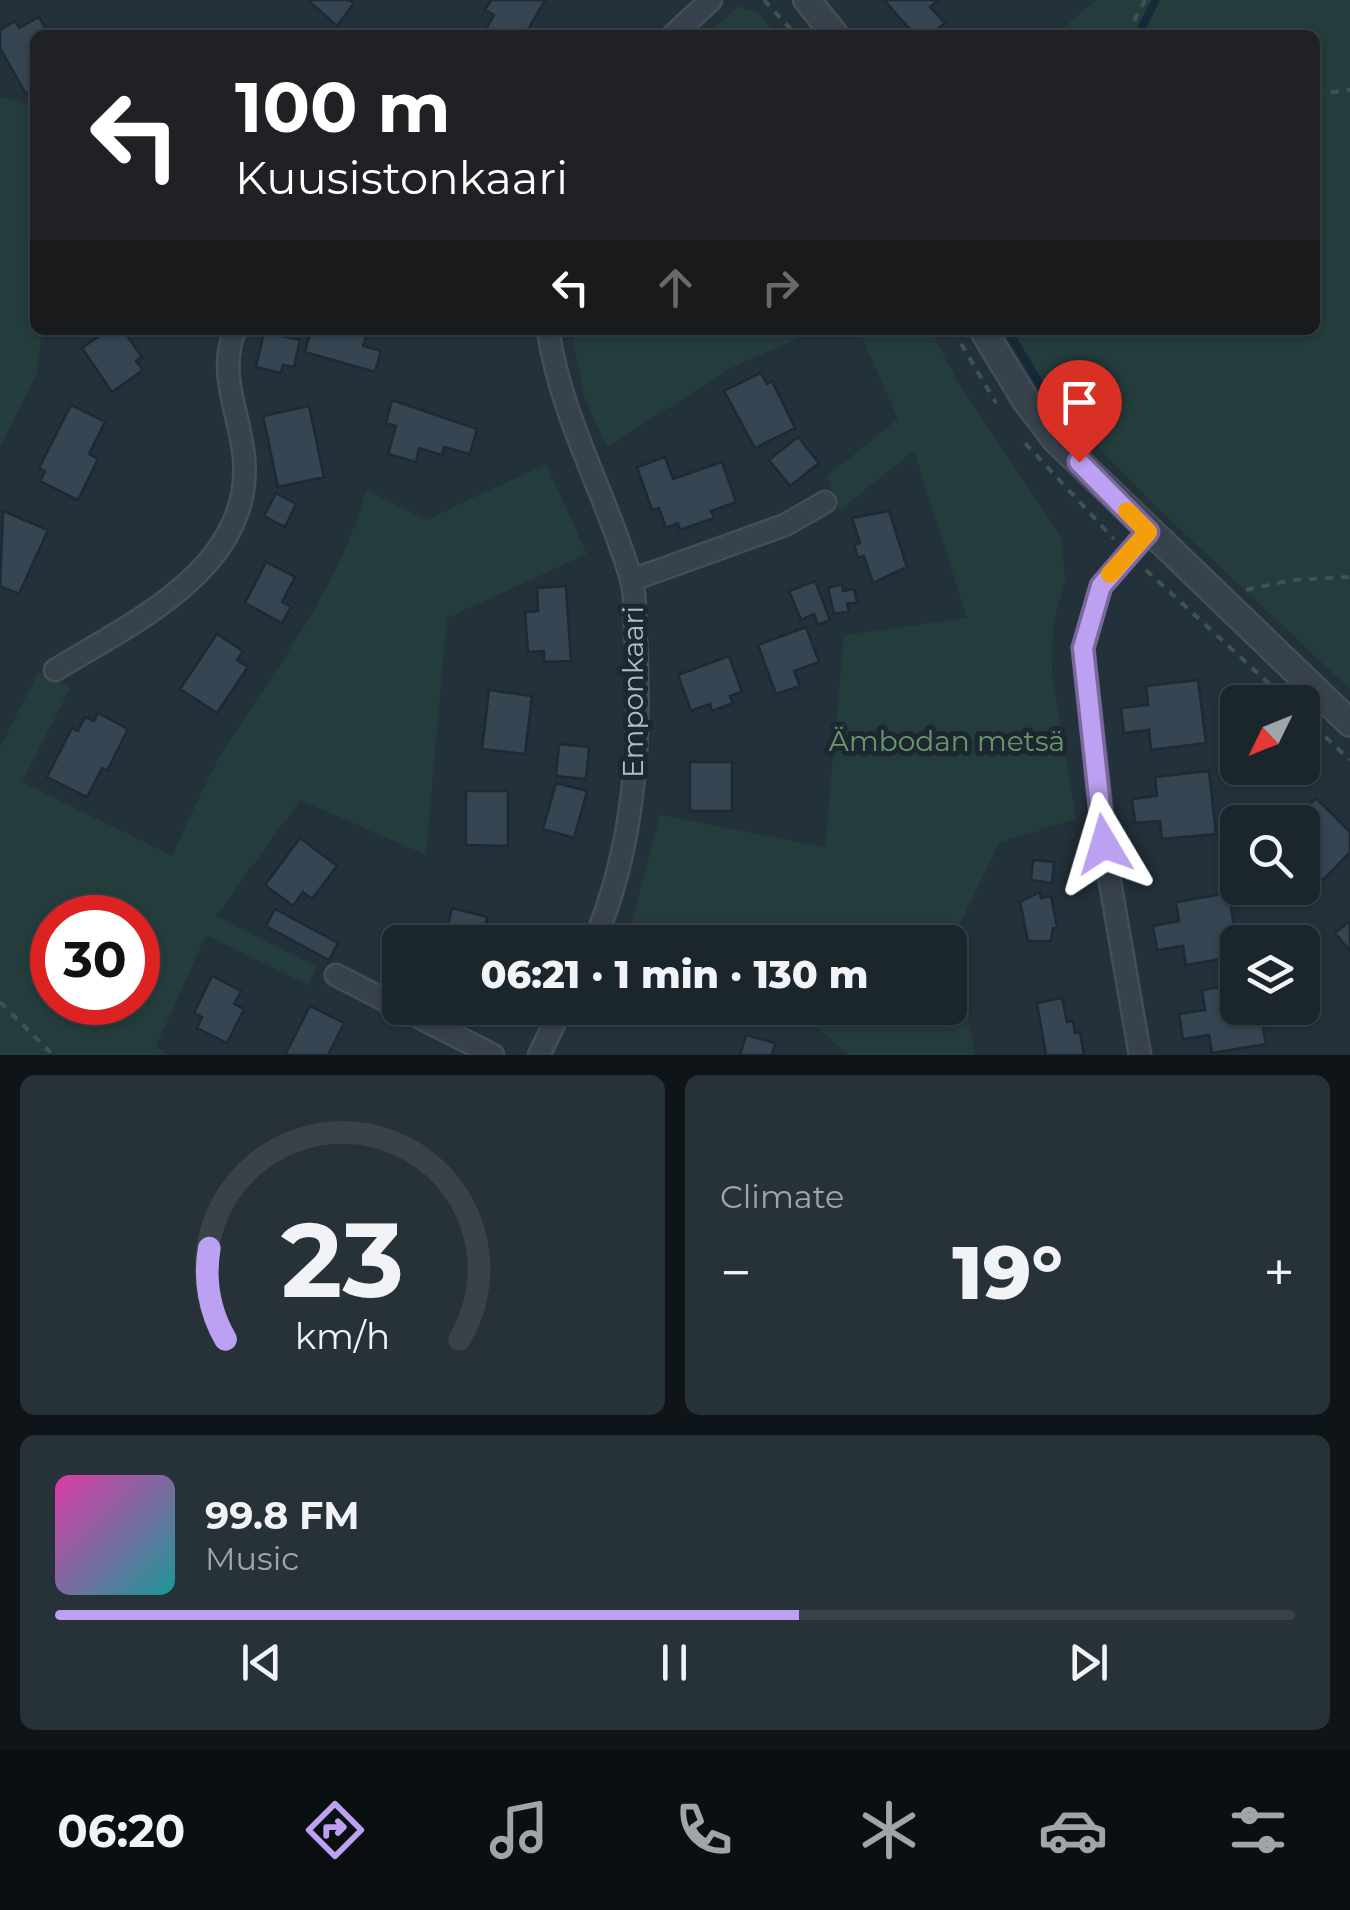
<!DOCTYPE html>
<meta charset="utf-8">
<style>
:root{--surface:#1a252c;--page:#273138;--text:#f1f3f6;--muted:#9fa5a9;--line:#384248;--accent:#bca0f2}
body{margin:0;font-family:Montserrat,sans-serif;background:var(--page);color:var(--text);height:100vh;display:flex;flex-direction:column;font-size:38px;white-space:nowrap}
*{box-sizing:border-box;margin:0}
p{font-size:32px;color:var(--muted)}
.icon{flex:none;width:55px;height:55px;fill:none;stroke:currentColor;stroke-width:2;stroke-linecap:round;stroke-linejoin:round}
.map{position:relative;height:1055px;overflow:hidden}
.sheet{display:flex;flex-direction:column;gap:20px;padding:20px;background:#0e1418;flex:1}
.sheet>*{flex:none}
.hud{position:absolute;left:30px;top:30px;width:1290px;height:305px;border-radius:15px;box-shadow:0 2px 8px #0004,0 0 0 2px var(--line);background:#202124;color:#fff;overflow:hidden}
.needle{width:65px;rotate:227deg}
.tools{position:absolute;left:1220px;top:685px;display:grid;gap:20px}
.tools a{display:grid;place-items:center;width:100px;height:100px;border-radius:15px;background:var(--surface);box-shadow:0 2px 8px #0004,0 0 0 2px var(--line);font-size:50px}
.speed{position:absolute;left:30px;top:895px;display:flex;gap:20px;font-size:50px;font-weight:700;text-align:center}
.speed>*{display:grid;place-content:center;width:130px;height:130px;border-radius:50%;background:var(--surface);box-shadow:0 2px 8px #0004,0 0 0 2px var(--line);line-height:1}
.speed .limit{border:15px solid #d22;background:#fff;color:#111}
.pin{position:absolute;display:grid;place-items:center;width:85px;height:85px;color:#fff;margin:-102px -42px;border-radius:50% 50% 50% 0;rotate:-45deg;box-shadow:0 0 10px #0007}
.pin .icon{rotate:45deg}
.me{position:absolute;width:110px;margin:-55px;rotate:353deg;stroke-linejoin:round;filter:drop-shadow(0 0 8px #0008)}
.turn{display:flex;align-items:center;gap:35px;height:210px;padding:0 40px;font-size:45px}
.turn .icon{width:130px;height:130px;stroke-width:2.5}
.turn b{display:block;font-size:70px;line-height:85px}
.lanes{display:flex;align-items:center;height:95px;padding:0 40px;background:#0003;justify-content:center;gap:50px;direction:ltr}
.lanes .off{opacity:.35}
.big{font-size:75px;font-weight:800;line-height:1.1}
.sheet .card{flex:1;display:flex;flex-direction:column;justify-content:center;gap:15px;min-width:0;padding:0 35px;border-radius:15px;background:var(--page)}
.sheet .dial{align-items:center;gap:0}
.dial svg{height:260px;overflow:visible;fill:none;stroke:var(--line);stroke-width:7;stroke-linecap:round;text-anchor:middle}
.dial text{fill:var(--text);stroke:none}
.song{display:flex;align-items:center;gap:30px}
.cover{width:120px;height:120px;border-radius:15px;background:linear-gradient(135deg,hsl(320 70% 55%),hsl(180 70% 35%))}
.played{height:10px;border-radius:5px;background:linear-gradient(90deg,var(--accent) 60%,var(--line) 60%)}
.keys{display:flex;justify-content:space-around;direction:ltr}
.heat{display:flex;justify-content:space-between;align-items:center;font-size:55px;direction:ltr}
.sheet .tiles{flex:1;display:grid;gap:20px;grid-template-columns:1fr 1fr}
.card:last-child{grid-column:span 2}
.trip{position:absolute;left:382px;top:925px;width:585px;height:100px;border-radius:15px;background:var(--surface);box-shadow:0 2px 8px #0004,0 0 0 2px var(--line);font-weight:800;line-height:100px;text-align:center}
.dock{display:flex;height:160px;justify-content:space-around;align-items:center;background:#0a0f12;color:var(--muted)}
.dock .icon{width:70px;height:70px}
.dock .active{color:var(--accent)}
.dock b{font-size:45px;color:var(--text)}
.map>svg:first-child{display:block}
</style>
<div class="map">
<svg width="1350" height="1055" viewBox="0 0 1350 1055">
<rect width="100%" height="100%" fill="#23313b"/>
<path fill="#253c3c" fill-rule="evenodd" d="M1097,0H1350V689L1153,504L1054,400L1013,330H1315V35H1054Z
M739,6L759,13L777,35H707Z
M0,96L35,108V330H42L37,373L0,447Z
M571,330H817L733,367L607,447L585,399Z
M859,330H931L958,382L1062,539L1065,581L1053,624L1052,673L1076,819L999,843L954,936L975,1055H848L797,1008H950V942H673L632,922L660,815L825,847L844,635L967,618L914,451L839,511L827,476L898,419Z
M546,464L587,554L447,618L426,855L300,800L216,916L317,967L308,985L206,935L156,1046L167,1055H0V747L39,672L70,688L22,782L172,856C191,817 207,775 231,739C282,659 341,584 366,490L426,520ZM52,918H138V1002H52Z"/>
<g fill="none" stroke-linecap="round" stroke-linejoin="round">
<path stroke="#172939" stroke-width="8" d="M1138,35L1156,0
M1007,330L1053,406"/>
</g>
<path fill="#354552" stroke="#1e2932" stroke-width="2.5" d="M308,0H349L354,3L337,26Z
M491,0H545L527,31L534,35L483,34L494,15L485,10Z
M884,0H938L930,7L945,23L935,31L938,35H915Z
M39,17L49,35H35V89L26,94L0,48V30L15,21L19,28Z
M108,330H123L142,357L136,361L143,370L112,392L82,348Z
M311,330H368L363,346L381,351L375,372L305,352Z
M264,332L300,340L294,367L283,365L281,373L256,367Z
M761,373L767,384L772,381L795,428L755,448L724,391Z
M392,400L477,429L470,454L444,447L442,455L419,448L416,462L388,454L396,426L386,423Z
M71,405L105,422L89,454L98,459L78,500L40,481L45,471L39,468Z
M309,406L324,477L278,487L263,416Z
M798,437L819,463L790,486L769,460Z
M665,457L673,479L722,462L736,502L711,511L714,518L680,530L678,523L666,528L659,508L652,510L637,467Z
M276,493L296,504L285,527L264,516Z
M3,511L48,530L19,594L0,586Z
M889,511L907,567L873,583L864,556L858,558L854,545L860,543L852,518Z
M266,562L295,577L282,602L291,607L282,623L245,603Z
M815,581L830,620L818,625L814,614L801,620L789,591Z
M842,584L843,591L854,589L857,602L847,604L849,611L834,614L828,588Z
M566,586L571,661L544,662V651L528,652L525,612L538,611L537,588Z
M806,627L819,662L794,671L800,686L776,694L758,645Z
M217,634L243,651L237,660L248,667L217,713L180,689Z
M729,656L742,692L730,696L733,703L712,711L710,704L691,711L678,675Z
M1198,680L1206,743L1151,750L1149,730L1124,733L1121,708L1148,705L1146,686Z
M489,690L532,696L525,754L482,749Z
M98,713L128,729L107,771L102,768L87,797L47,777L72,728L78,731L85,717L94,721Z
M559,744L589,747L586,779L556,776Z
M690,762H732V811H690Z
M1209,771L1216,834L1162,839L1160,821L1135,823L1132,799L1157,796L1155,777Z
M556,783L587,791L574,838L543,829Z
M466,791H508V846L466,845Z
M1316,798L1350,832V852L1323,880L1310,866L1302,874V822H1292Z
M300,838L337,866L312,899L303,892L293,906L265,885Z
M1033,860L1054,862L1052,883L1031,880Z
M1040,892L1041,898L1051,896L1057,927L1053,928L1051,941H1028L1020,902Z
M1229,893L1238,956L1186,965L1183,946L1157,950L1153,926L1179,921L1176,902Z
M452,908L487,917L483,935L491,937L490,942H444Z
M275,909L338,943L329,960L266,926Z
M1350,921V951L1335,933Z
M212,976L241,991L234,1004L244,1009L227,1043L197,1028L202,1017L194,1013Z
M1238,984V1008H1259L1266,1044L1212,1053L1209,1035L1183,1039L1179,1014L1205,1010L1202,990Z
M1062,998L1067,1022L1073,1021L1075,1033L1080,1032L1084,1055H1046L1037,1003Z
M310,1006L344,1023L328,1055H285Z
M746,1035L775,1043L772,1055H740Z"/>
<g fill="none" stroke-linecap="round" stroke-linejoin="round">
<defs>
<path id="minor" d="M673,35L711,0
M548,330C561,417 605,492 630,575C637,596 634,622 636,644C641,746 634,847 594,942
M632,580L785,525L825,502
M55,670C132,623 254,568 244,458C240,414 217,374 235,330
M336,975L493,1055
M539,1055L562,1008
M1140,1055L1109,876L1083,648L1101,586L1147,532"/>
<path id="tertiary" d="M807,0L835,35
M983,330L1026,401L1056,440L1350,723"/>
</defs>
<use href="#minor" stroke="#434e57" stroke-width="25"/>
<use href="#tertiary" stroke="#434e57" stroke-width="30"/>
<path stroke="#3e5453" stroke-width="4" stroke-dasharray="8 8" stroke-linecap="butt" d="M764,0L796,35
M1127,35L1145,0
M1315,94L1350,90
M953,330L996,403
M1025,443L1114,539
M1146,570L1289,702
M1246,590L1292,580L1350,577
M1302,715L1350,760
M0,1002L53,1055"/>
<use href="#minor" stroke="#37424c" stroke-width="20"/>
<use href="#tertiary" stroke="#37424c" stroke-width="25"/>
</g>
<g fill="none" stroke-linecap="round" stroke-linejoin="round">
<defs>
<path id="route" d="M1079,462L1148,532L1101,586L1083,648L1104,844"/>
</defs>
<use href="#route" stroke="#7a689d" stroke-width="25"/>
<use href="#route" stroke="#bca0f2" stroke-width="18"/>
<path stroke="#f59e0b" stroke-width="18" d="M1110,574L1148,532L1127,511"/>
</g>
<g text-anchor="middle" dominant-baseline="central" stroke-width="10" stroke-linejoin="round" paint-order="stroke">
<g font-size="28" fill="#b2bdc7" stroke="#1c2730">
<text transform="translate(633 692) rotate(-90)">Emponkaari</text>
</g>
<g font-size="28" fill="#6a986e" stroke="#1c2730">
<text x="947" y="741">Ämbodan metsä</text>
</g>
</g>
</svg>
<div class="tools">
<a><svg class="needle" viewBox="-14 -14 28 28"><path d="M0-13l5 13h-10z" fill="#e53935"/><path d="M0 13l5-13h-10z" fill="#9fa5a9"/></svg></a>
<a><svg class="icon" aria-label="search" viewBox="0 0 24 24"><circle cx="10" cy="10" r="6"/><path d="M15 15l6 6"/></svg></a>
<a><svg class="icon" aria-label="layers" viewBox="0 0 24 24"><path d="M12 4l9 5-9 5-9-5zM3 14l9 5 9-5"/></svg></a>
</div>
<div class="speed"><div class="limit">30</div></div>
<div class="pin" style="left:1079px;top:462px;background:#d93025"><svg class="icon" aria-label="arrive" viewBox="0 0 24 24"><path d="M6 21V4h12l-3 4 3 4H6"/></svg></div>
<svg class="me" style="left:1104px;top:844px" viewBox="-20 -20 40 40"><path d="M0-17L14 15 0 8-14 15z" fill="#bca0f2" stroke="#fff" stroke-width="4"/></svg>
<div class="trip">06:21 · 1 min · 130 m</div>
<div class="hud">
<div class="turn"><svg class="icon" aria-label="left" viewBox="0 0 24 24"><path d="M17 20v-9H6M10 6l-5 5 5 5"/></svg><div><b>100 m</b>Kuusistonkaari</div></div>
<div class="lanes"><svg class="icon" aria-label="left" viewBox="0 0 24 24"><path d="M17 20v-9H6M10 6l-5 5 5 5"/></svg><svg class="icon off" aria-label="ahead" viewBox="0 0 24 24"><path d="M12 20V5M6 11l6-6 6 6"/></svg><svg class="icon off" aria-label="right" viewBox="0 0 24 24"><path d="M7 20v-9h11M14 6l5 5-5 5"/></svg></div>
</div>
</div>
<section class="sheet">
<div class="tiles">
<div class="card dial"><svg viewBox="0 0 100 80">
<path d="M14 69A42 42 0 1 1 86 69"/>
<path d="M14 69A42 42 0 0 1 9 41" stroke="#bca0f2"/>
<text x="50" y="56" font-size="32" font-weight="700">23</text>
<text x="50" y="72" font-size="11">km/h</text>
</svg></div>
<div class="card"><p>Climate</p>
<div class="heat"><a>−</a><b class="big">19°</b><a>+</a></div>
</div>
<div class="card">
<div class="song"><i class="cover"></i><div><b>99.8 FM</b><p>Music</p></div></div>
<div class="played"></div>
<div class="keys"><svg class="icon" aria-label="previous" viewBox="0 0 24 24"><path d="M18 5L8 12l10 7zM5 5v14"/></svg><svg class="icon" aria-label="pause" viewBox="0 0 24 24"><path d="M8 5v14M16 5v14"/></svg><svg class="icon" aria-label="next" viewBox="0 0 24 24"><path d="M6 5l10 7-10 7zM19 5v14"/></svg></div>
</div>
</div>
</section>
<nav class="dock">
<b>06:20</b>
<svg class="icon active" aria-label="directions" viewBox="0 0 24 24"><path d="M12 3l9 9-9 9-9-9zM9 14v-3h6M13 9l2 2-2 2"/></svg>
<svg class="icon" aria-label="music" viewBox="0 0 24 24"><path d="M9 18V5l10-2v13"/><circle cx="6" cy="18" r="3"/><circle cx="16" cy="16" r="3"/></svg>
<svg class="icon" aria-label="phone" viewBox="0 0 24 24"><path d="M5 4h4l2 5-3 2q2 4 5 5l2-3 5 2v4C11 20 4 13 5 4z"/></svg>
<svg class="icon" aria-label="climate" viewBox="0 0 24 24"><path d="M12 3v18M4 7l16 10M4 17L20 7"/></svg>
<svg class="icon" aria-label="car" viewBox="0 0 24 24"><path d="M5 17H2v-5l4-1 3-4h7l3 4 3 1v5h-3M9 17h6M6 11h13"/><circle cx="7" cy="17" r="2"/><circle cx="17" cy="17" r="2"/></svg>
<svg class="icon" aria-label="filters" viewBox="0 0 24 24"><path d="M4 7h16M4 17h16"/><circle cx="9" cy="7" r="2"/><circle cx="15" cy="17" r="2"/></svg>
</nav>
